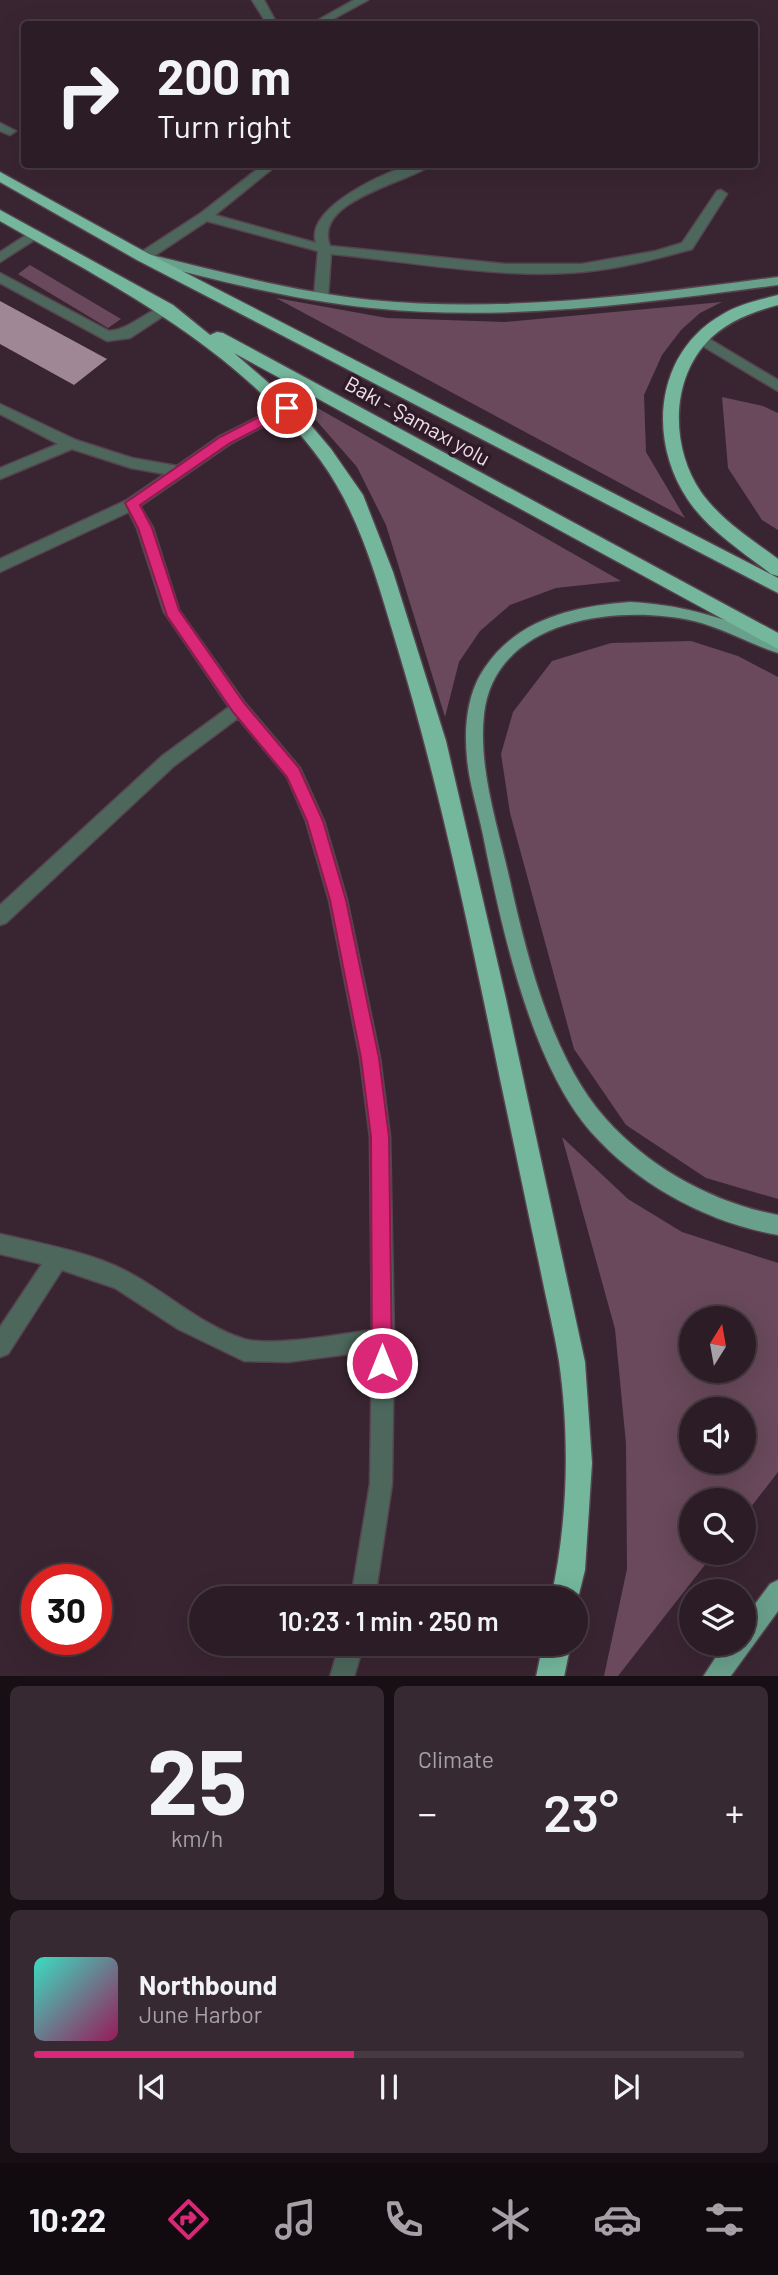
<!DOCTYPE html>
<meta charset="utf-8">
<style>
:root{--surface:#2b1c25;--page:#372932;--text:#f1f3f6;--muted:#a6a1a7;--line:#473a42;--accent:#db2777}
body{margin:0;font-family:Barlow,sans-serif;background:var(--page);color:var(--text);height:100vh;display:flex;flex-direction:column;font-size:26px;white-space:nowrap}
*{box-sizing:border-box;margin:0}
p{font-size:23px;color:var(--muted)}
.icon{flex:none;width:38px;height:38px;fill:none;stroke:currentColor;stroke-width:2;stroke-linecap:round;stroke-linejoin:round}
.map{position:relative;height:1676px;overflow:hidden}
.details{display:flex;flex-direction:column;gap:10px;padding:10px;background:#180f14;flex:1}
.details>*{flex:none}
.banner{position:absolute;left:21px;top:21px;width:737px;height:147px;border-radius:7px;box-shadow:0 7px 28px #0002,0 0 0 2px var(--line);background:#2b1c25;color:var(--text);overflow:hidden}
.needle{width:46px;rotate:11deg}
.fabs{position:absolute;left:679px;top:1306px;display:grid;gap:14px}
.fabs a{display:grid;place-items:center;width:77px;height:77px;border-radius:50%;background:var(--surface);box-shadow:0 7px 28px #0002,0 0 0 2px var(--line);font-size:35px}
.speed{position:absolute;left:21px;top:1564px;display:flex;gap:14px;font-size:35px;font-weight:700;text-align:center}
.speed>*{display:grid;place-content:center;width:91px;height:91px;border-radius:50%;background:var(--surface);box-shadow:0 7px 28px #0002,0 0 0 2px var(--line);line-height:1}
.speed .limit{border:10px solid #d22;background:#fff;color:#111}
.pin{position:absolute;display:grid;place-items:center;width:60px;height:60px;color:#fff;margin:-30px;border:4px solid #fff;border-radius:50%;box-shadow:0 2px 7px #0007}
.me{position:absolute;width:77px;margin:-38px;rotate:0deg;stroke-linejoin:round;filter:drop-shadow(0 0 5px #0008)}
.turn{display:flex;align-items:center;gap:24px;height:147px;padding:0 21px;font-size:32px}
.turn .icon{width:91px;height:91px;stroke-width:2.5}
.turn b{display:block;font-size:49px;line-height:60px}
.big{font-size:52px;font-weight:600;line-height:1.1}
.details .widget{flex:1;display:flex;flex-direction:column;justify-content:center;gap:10px;min-width:0;padding:0 24px;border-radius:10px;background:var(--page)}
.details .dial{align-items:center;gap:0}
.dial b{font-size:91px;line-height:1}
.song{display:flex;align-items:center;gap:21px}
.cover{width:84px;height:84px;border-radius:10px;background:linear-gradient(135deg,hsl(170 70% 55%),hsl(330 70% 35%))}
.played{height:7px;border-radius:4px;background:linear-gradient(90deg,var(--accent) 45%,var(--line) 45%)}
.keys{display:flex;justify-content:space-around;direction:ltr}
.heat{display:flex;justify-content:space-between;align-items:center;font-size:38px;direction:ltr}
.details .tiles{flex:1;display:grid;gap:10px;grid-template-columns:1fr 1fr}
.widget:last-child{grid-column:span 2}
.trip{position:absolute;left:189px;top:1586px;width:399px;height:70px;border-radius:35px;background:var(--surface);box-shadow:0 7px 28px #0002,0 0 0 2px var(--line);font-weight:600;line-height:70px;text-align:center}
.tabs{display:flex;height:112px;justify-content:space-around;align-items:center;background:#110b0f;color:var(--muted)}
.tabs .icon{width:49px;height:49px}
.tabs .selected{color:var(--accent)}
.tabs b{font-size:32px;color:var(--text)}
.map>svg:first-child{display:block}
</style>
<div class="map">
<svg width="778" height="1677" viewBox="0 0 778 1677">
<rect width="100%" height="100%" fill="#392531"/>
<path fill="#69495b" fill-rule="evenodd" d="M30,265L121,319L108,328L18,274Z
M276,298L387,318L505,322L722,302L700,313L681,330L662,355L644,395L646,452L685,518Z
M293,394L621,581L556,588L510,605L480,631L459,662L445,717L386,525L357,467Z
M722,397L763,406L778,413V530L762,520L728,468Z
M691,641L738,656L778,677V1199L706,1178L626,1125L574,1049L510,813L501,754L513,712L552,661L611,643Z
M562,1137L628,1199L682,1232L778,1263V1472L744,1516V1500H691V1552H715L618,1676H604L627,1569L626,1444L615,1329ZM691,1318H744V1370H691ZM691,1409H744V1461H691Z"/>
<path fill="#a08795" d="M0,301L107,359L74,385L0,344Z"/>
<g fill="none" stroke-linecap="round" stroke-linejoin="round">
<defs>
<path id="minor" d="M252,0H264L277,24H267Z
M354,0H368L324,24H311Z
M0,123L16,131L10,135L0,131Z
M264,164H278L215,215L316,243C304,208 389,169 416,164C421,164 428,164 433,164C408,183 312,200 330,246L505,264H582L656,251L682,243L717,191L721,190L727,194L692,249C656,259 619,269 582,272C499,279 413,262 331,254L328,297L321,301L314,297L318,251L207,221L148,260H138V254L201,213Z
M34,230L39,231V237L0,262V252Z
M0,273L109,331C132,330 154,303 172,306L174,309L130,338L107,341L0,283Z
M701,334L778,380V391L696,342L694,339Z
M287,403L294,408L292,411L230,444L140,506L153,528L179,610L245,703L300,768L324,821L347,900L380,1058L390,1137L394,1339L392,1484L375,1598H351L370,1484L372,1351L288,1362L244,1361L178,1329L115,1288L62,1270L8,1354L0,1357V1327L42,1264L0,1254V1234C39,1243 93,1253 128,1272C166,1292 202,1326 244,1339C272,1347 341,1334 372,1330L370,1137L360,1058L329,900L306,821L287,777L238,718L174,766L6,923L0,925V905L162,756L229,707L164,612L137,528L129,512L0,572V559L127,500L165,474L131,468L72,449L0,479V468L58,444L0,414V404L76,440L132,458L177,466L220,436Z
M340,1643H364L354,1677H330Z"/>
<path id="major" d="M143,253C218,271 294,292 371,300C507,313 643,295 778,277V285C643,303 508,322 372,308C293,300 215,280 138,260V254Z
M630,602C686,605 727,619 778,640V653C750,644 723,628 694,621C619,604 495,618 484,714C478,769 498,827 510,881C527,957 552,1059 606,1119C650,1168 713,1203 778,1215V1235C708,1223 638,1185 591,1132C530,1062 501,925 483,835C478,810 469,783 467,758C464,727 467,692 486,666C519,618 576,606 630,602Z
M778,1580V1611L730,1677H703L725,1643H744V1619L770,1584Z"/>
<path id="highway" d="M0,172L149,254L778,578V593L137,260L0,182Z
M0,210L173,305L210,335L217,332L223,333L778,633V649L234,353L293,404L331,449L363,495L393,572L446,741L506,999L585,1362L592,1463L585,1570L576,1606V1598H551C568,1522 570,1438 559,1361C554,1330 546,1299 540,1268C526,1203 513,1139 499,1074C469,929 439,784 396,643C377,580 360,515 321,461C241,350 116,287 0,221Z
M778,295V305C752,312 726,322 707,342C670,382 671,448 701,492C721,520 751,539 778,559V576L771,574C743,552 709,531 688,500C647,439 655,352 723,314C740,304 759,300 778,295Z
M543,1643H571L564,1677H536Z"/>
</defs>
<use href="#minor" stroke="#56434e" stroke-width="3"/>
<use href="#major" stroke="#56434e" stroke-width="3"/>
<use href="#highway" stroke="#56434e" stroke-width="3"/>
<use href="#minor" fill="#4d675c" fill-rule="evenodd"/>
<use href="#major" fill="#69a08b" fill-rule="evenodd"/>
<use href="#highway" fill="#74b79d" fill-rule="evenodd"/>
</g>
<path fill="#db2777" stroke="#8e194d" stroke-width="2" d="M287,403L292,405V411L230,443L140,505L152,528L179,610L244,703L299,768L323,821L346,900L379,1058L389,1137L392,1363L389,1370L382,1373L375,1370L372,1363L371,1137L361,1058L330,900L307,821L287,777L233,712L167,616L138,528L125,503L220,437Z"/>
<g text-anchor="middle" dominant-baseline="central" stroke-width="7" stroke-linejoin="round" paint-order="stroke">
<g font-size="21" fill="#eee0e8" stroke="#2f1b27">
<text transform="translate(418 420) rotate(29)">Bakı - Şamaxı yolu</text>
</g>
</g>
</svg>
<div class="fabs">
<a><svg class="needle" viewBox="-14 -14 28 28"><path d="M0-13l5 13h-10z" fill="#e53935"/><path d="M0 13l5-13h-10z" fill="#a6a1a7"/></svg></a>
<a><svg class="icon" aria-label="sound" viewBox="0 0 24 24"><path d="M4 9h4l5-4v14l-5-4H4zM17 9q2 3 0 6"/></svg></a>
<a><svg class="icon" aria-label="search" viewBox="0 0 24 24"><circle cx="10" cy="10" r="6"/><path d="M15 15l6 6"/></svg></a>
<a><svg class="icon" aria-label="layers" viewBox="0 0 24 24"><path d="M12 4l9 5-9 5-9-5zM3 14l9 5 9-5"/></svg></a>
</div>
<div class="speed"><div class="limit">30</div></div>
<div class="pin" style="left:287px;top:408px;background:#d93025"><svg class="icon" aria-label="arrive" viewBox="0 0 24 24"><path d="M6 21V4h12l-3 4 3 4H6"/></svg></div>
<svg class="me" style="left:382px;top:1363px" viewBox="-20 -20 40 40"><circle r="17" fill="#db2777" stroke="#fff" stroke-width="3"/><path d="M0-11L8 9 0 5-8 9z" fill="#fff"/></svg>
<div class="trip">10:23 · 1 min · 250 m</div>
<div class="banner">
<div class="turn"><svg class="icon" aria-label="right" viewBox="0 0 24 24"><path d="M7 20v-9h11M14 6l5 5-5 5"/></svg><div><b>200 m</b>Turn right</div></div>
</div>
</div>
<section class="details">
<div class="tiles">
<div class="widget dial"><b>25</b><p>km/h</p></div>
<div class="widget"><p>Climate</p>
<div class="heat"><a>−</a><b class="big">23°</b><a>+</a></div>
</div>
<div class="widget">
<div class="song"><i class="cover"></i><div><b>Northbound</b><p>June Harbor</p></div></div>
<div class="played"></div>
<div class="keys"><svg class="icon" aria-label="previous" viewBox="0 0 24 24"><path d="M18 5L8 12l10 7zM5 5v14"/></svg><svg class="icon" aria-label="pause" viewBox="0 0 24 24"><path d="M8 5v14M16 5v14"/></svg><svg class="icon" aria-label="next" viewBox="0 0 24 24"><path d="M6 5l10 7-10 7zM19 5v14"/></svg></div>
</div>
</div>
</section>
<nav class="tabs">
<b>10:22</b>
<svg class="icon selected" aria-label="directions" viewBox="0 0 24 24"><path d="M12 3l9 9-9 9-9-9zM9 14v-3h6M13 9l2 2-2 2"/></svg>
<svg class="icon" aria-label="music" viewBox="0 0 24 24"><path d="M9 18V5l10-2v13"/><circle cx="6" cy="18" r="3"/><circle cx="16" cy="16" r="3"/></svg>
<svg class="icon" aria-label="phone" viewBox="0 0 24 24"><path d="M5 4h4l2 5-3 2q2 4 5 5l2-3 5 2v4C11 20 4 13 5 4z"/></svg>
<svg class="icon" aria-label="climate" viewBox="0 0 24 24"><path d="M12 3v18M4 7l16 10M4 17L20 7"/></svg>
<svg class="icon" aria-label="car" viewBox="0 0 24 24"><path d="M5 17H2v-5l4-1 3-4h7l3 4 3 1v5h-3M9 17h6M6 11h13"/><circle cx="7" cy="17" r="2"/><circle cx="17" cy="17" r="2"/></svg>
<svg class="icon" aria-label="filters" viewBox="0 0 24 24"><path d="M4 7h16M4 17h16"/><circle cx="9" cy="7" r="2"/><circle cx="15" cy="17" r="2"/></svg>
</nav>
